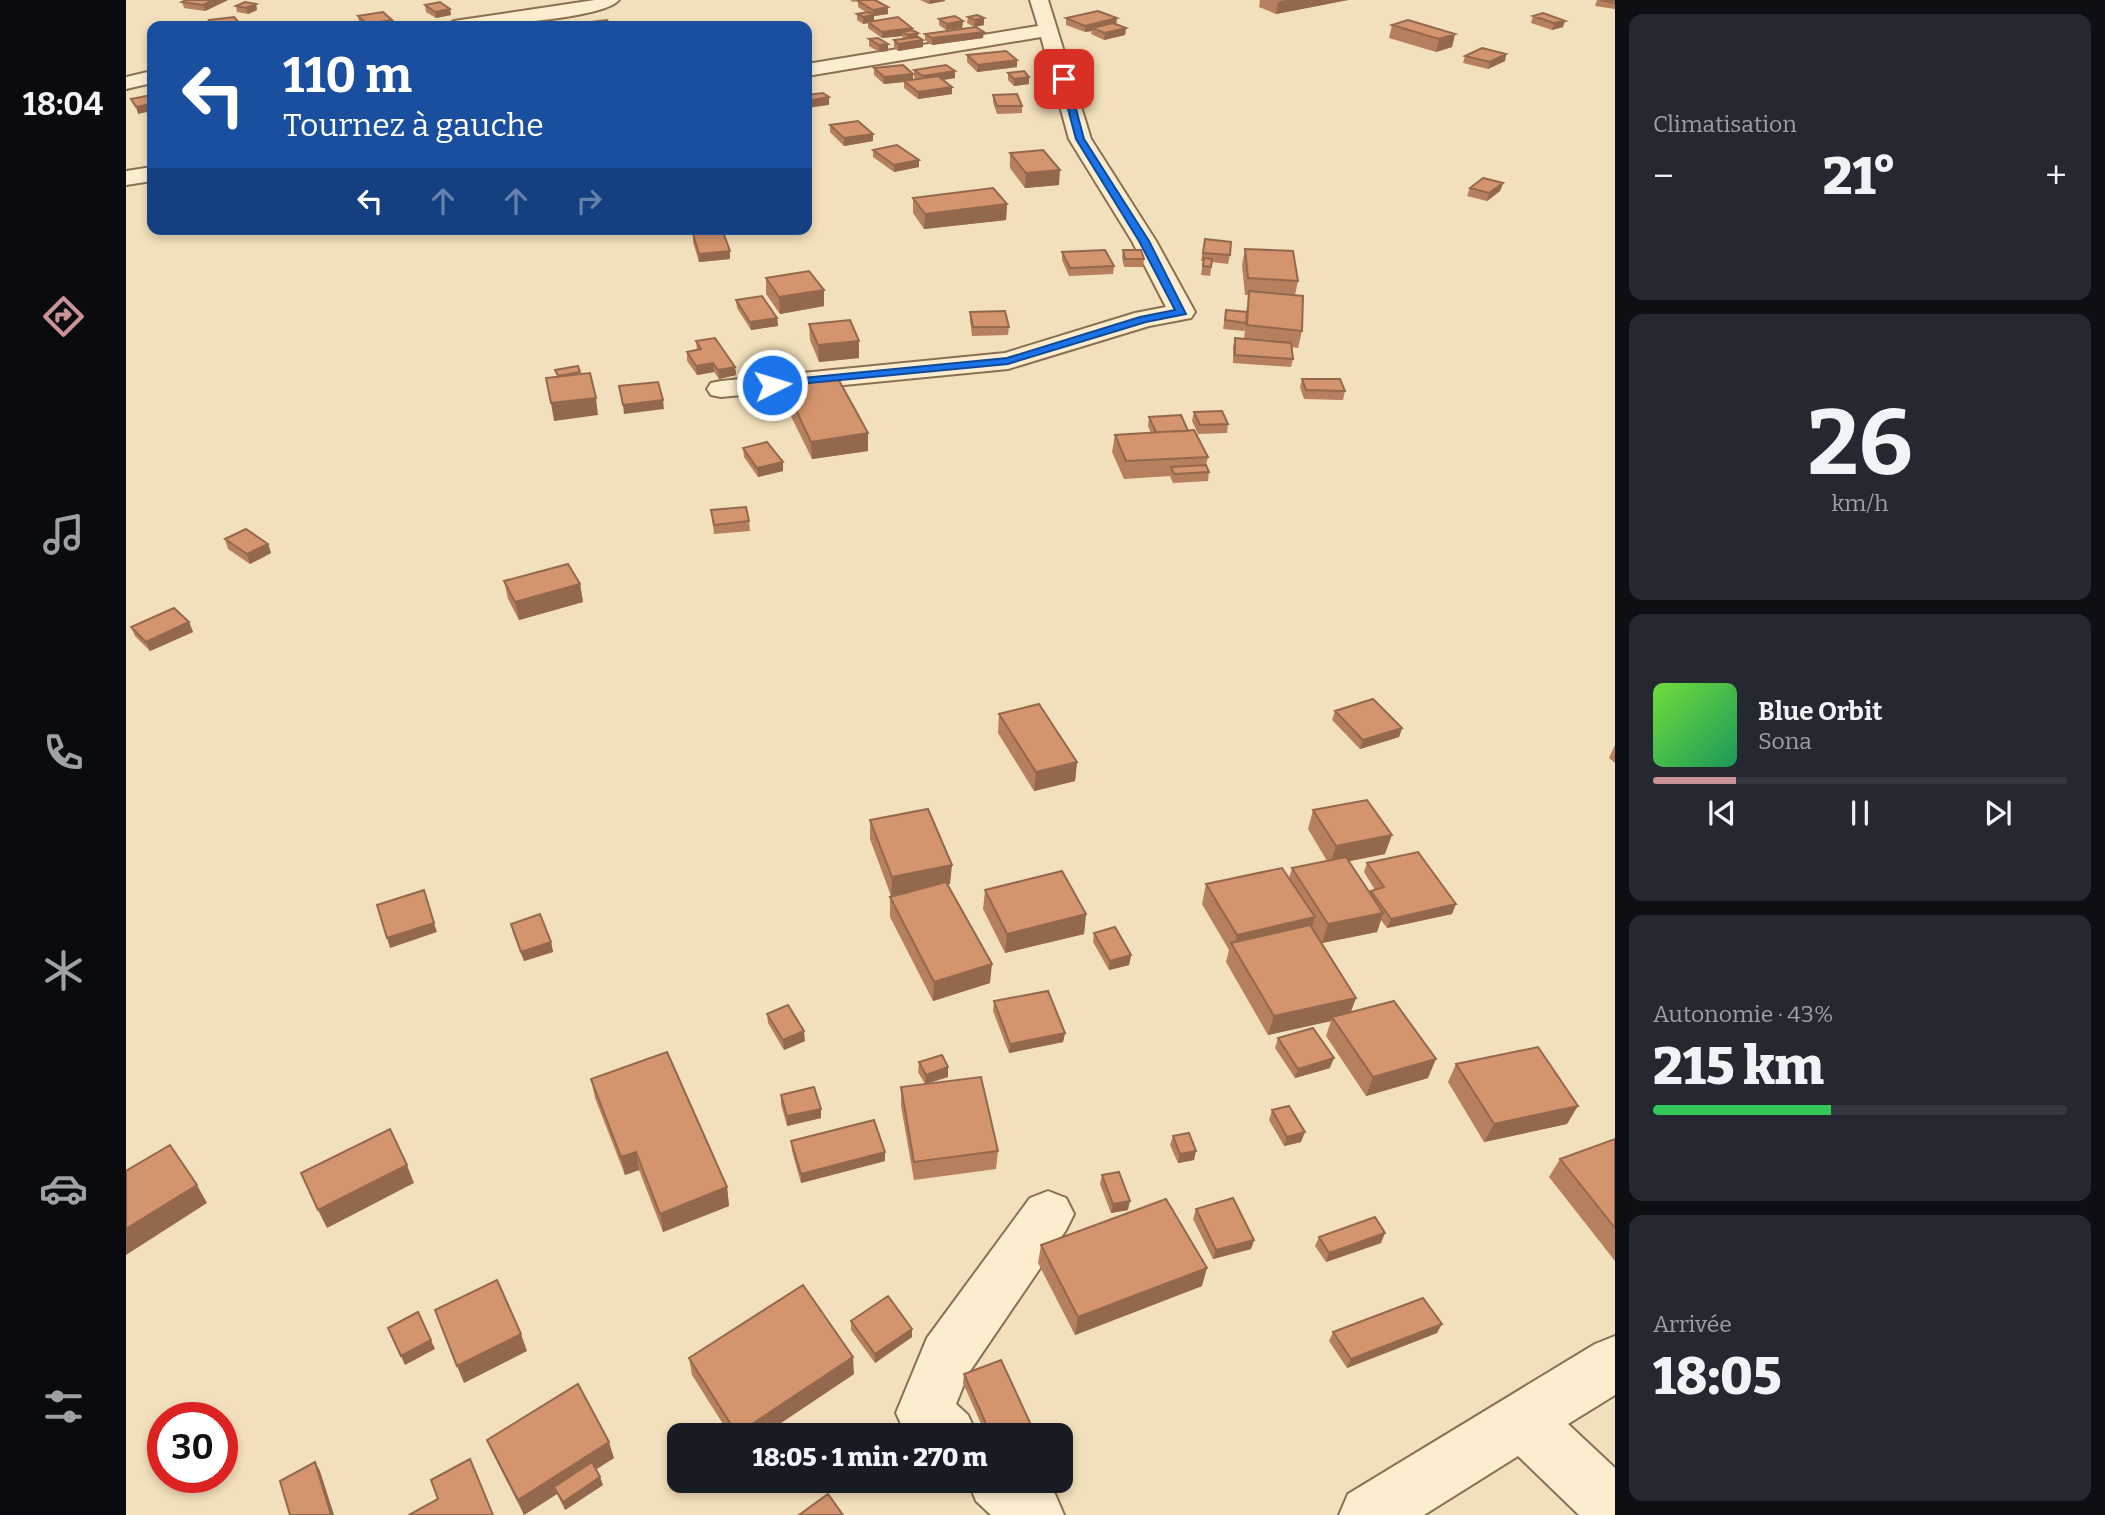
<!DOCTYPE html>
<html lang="fr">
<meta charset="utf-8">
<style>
:root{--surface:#171b24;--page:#242831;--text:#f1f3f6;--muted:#9ea1a6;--line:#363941;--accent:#cc9397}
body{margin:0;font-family:Bitter,serif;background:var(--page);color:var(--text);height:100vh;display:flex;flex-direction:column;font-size:26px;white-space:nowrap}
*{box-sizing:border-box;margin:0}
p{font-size:23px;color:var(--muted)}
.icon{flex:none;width:38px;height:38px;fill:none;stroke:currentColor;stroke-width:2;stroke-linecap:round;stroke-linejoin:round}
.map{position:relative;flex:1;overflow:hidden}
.side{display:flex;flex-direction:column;gap:14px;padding:14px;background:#0d0f14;width:490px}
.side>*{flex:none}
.hud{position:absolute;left:21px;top:21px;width:665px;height:214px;border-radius:14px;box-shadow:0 4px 10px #0003;background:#1a4fa0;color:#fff;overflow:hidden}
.speed{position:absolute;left:21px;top:1402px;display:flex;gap:14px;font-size:35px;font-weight:700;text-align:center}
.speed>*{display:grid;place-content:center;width:91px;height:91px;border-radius:50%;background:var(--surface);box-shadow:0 4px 10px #0003;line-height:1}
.speed .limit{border:10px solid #d22;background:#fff;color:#111}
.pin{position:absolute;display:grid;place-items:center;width:60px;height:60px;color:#fff;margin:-30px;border-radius:14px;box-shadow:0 4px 10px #0006}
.me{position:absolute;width:77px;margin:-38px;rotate:85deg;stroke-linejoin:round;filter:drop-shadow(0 0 5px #0008)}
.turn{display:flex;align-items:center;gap:24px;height:147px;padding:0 21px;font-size:32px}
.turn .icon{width:91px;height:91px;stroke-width:2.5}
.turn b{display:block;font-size:49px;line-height:60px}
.lanes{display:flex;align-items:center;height:66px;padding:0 21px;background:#0003;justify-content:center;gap:35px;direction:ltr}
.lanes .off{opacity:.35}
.big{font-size:52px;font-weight:800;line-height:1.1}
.side .widget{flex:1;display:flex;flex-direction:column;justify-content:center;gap:10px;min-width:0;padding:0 24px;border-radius:14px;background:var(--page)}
.side .dial{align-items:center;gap:0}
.dial b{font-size:91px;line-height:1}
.song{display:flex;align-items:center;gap:21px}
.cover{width:84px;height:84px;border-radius:10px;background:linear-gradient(135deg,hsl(100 70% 55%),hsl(150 70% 35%))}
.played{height:7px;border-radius:4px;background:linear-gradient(90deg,var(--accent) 20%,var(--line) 20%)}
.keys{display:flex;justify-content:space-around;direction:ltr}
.heat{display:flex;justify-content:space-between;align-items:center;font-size:38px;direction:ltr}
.charge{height:10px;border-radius:5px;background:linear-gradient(90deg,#34c759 43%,var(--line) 0)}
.trip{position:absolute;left:541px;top:1423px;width:406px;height:70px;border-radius:14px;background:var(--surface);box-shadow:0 4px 10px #0003;font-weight:800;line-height:70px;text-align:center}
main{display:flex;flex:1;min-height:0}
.dock{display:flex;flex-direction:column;width:126px;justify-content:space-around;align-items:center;background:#090b0e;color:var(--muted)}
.dock .icon{width:49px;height:49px}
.dock .active{color:var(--accent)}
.dock b{font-size:32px;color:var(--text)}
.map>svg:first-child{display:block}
</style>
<main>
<nav class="dock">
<b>18:04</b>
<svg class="icon active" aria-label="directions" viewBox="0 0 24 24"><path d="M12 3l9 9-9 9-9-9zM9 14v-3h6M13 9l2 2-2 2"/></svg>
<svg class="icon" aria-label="music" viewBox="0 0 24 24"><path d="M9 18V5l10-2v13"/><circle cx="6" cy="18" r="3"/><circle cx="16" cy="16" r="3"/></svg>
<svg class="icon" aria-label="phone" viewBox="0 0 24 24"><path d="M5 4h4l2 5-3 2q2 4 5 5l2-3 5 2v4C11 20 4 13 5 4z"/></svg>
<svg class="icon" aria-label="climate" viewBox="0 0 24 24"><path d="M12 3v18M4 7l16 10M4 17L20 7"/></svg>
<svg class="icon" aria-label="car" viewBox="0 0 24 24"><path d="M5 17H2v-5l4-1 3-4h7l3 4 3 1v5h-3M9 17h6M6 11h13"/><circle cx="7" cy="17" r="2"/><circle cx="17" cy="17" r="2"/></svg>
<svg class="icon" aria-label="filters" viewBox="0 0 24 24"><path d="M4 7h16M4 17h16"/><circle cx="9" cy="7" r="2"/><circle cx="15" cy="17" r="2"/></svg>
</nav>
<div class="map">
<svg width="1489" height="1515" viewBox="0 0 1489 1515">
<rect width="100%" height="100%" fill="#f2dfbb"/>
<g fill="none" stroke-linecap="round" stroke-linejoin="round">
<defs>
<path id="street" d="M469,0H493C476,20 348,27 319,26L328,21Z
M904,0H922L965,139L1030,241L1069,312L1065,318L1023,326L882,369L595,397L585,395L581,389L585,383L595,381L879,353L1009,313L1040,307L1006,241L943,139L915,37L681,76V64L912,26Z
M26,71V83L0,89V77Z
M26,167V181L0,185V171Z
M922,1191L940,1198L948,1214L940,1230L842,1374L830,1404L842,1415L851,1435H780L770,1413L801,1338L904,1198Z
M1489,1336V1395L1442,1424L1489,1468V1515H1453L1392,1456L1298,1515H1213L1222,1494L1469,1344Z
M842,1480H915L929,1494L938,1515H865L850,1501Z"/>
</defs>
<use href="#street" stroke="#8a6f53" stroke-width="4"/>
<use href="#street" fill="#fcedce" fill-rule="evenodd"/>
</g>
<path fill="#b67f5e" d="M60,0H102L79,11L58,8L56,2Z
M724,0H749L762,14L748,16V21L786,30L797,40V47L772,51L768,47V40L777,39L776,36L756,38L742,28V23L737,24L731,20V14L740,12L732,7V1L727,2Z
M794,0H819V1L803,4Z
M1134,0H1222L1150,14L1133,7Z
M1471,0H1489V9L1469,6Z
M130,4L131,10L122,14L111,12L110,6Z
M299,5L324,9L325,15L310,18L300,12Z
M1417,13L1437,27L1426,30L1405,23L1407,16Z
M232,16L267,26H237L233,22Z
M842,17L858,25L848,27L841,23Z
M940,18H991L990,24L1000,28L999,35L978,40L965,34L966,31L959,32L940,25Z
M813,19L837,21L836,28L820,30L813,25Z
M1266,25L1329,34L1326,47L1310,52L1263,38Z
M799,34L857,38L806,45L799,40Z
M743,39L762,44V51L753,52L743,46Z
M1380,54L1379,61L1362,69L1337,63L1339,56Z
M841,55L891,60V67L851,72L841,62Z
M748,68L787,80L791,79L788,77V70L829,71V78L817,80L826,94L792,99L778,88V82L758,84L748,75Z
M882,73L903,77V84L888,86L882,80Z
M867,95L896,106V113L871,114L867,102Z
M704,125L747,141L718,146L704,132Z
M747,150L793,160V167L768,172L747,157Z
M884,153L933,185L899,188L884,168Z
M1377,183L1374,191L1361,201L1341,196L1344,188Z
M787,198L881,204L880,220L798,229L787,213Z
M567,234L604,259L573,262L567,242Z
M1079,239L1104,255L1102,264L1086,262L1084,276L1075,275L1077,261H1075Z
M1119,249L1172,281L1169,295L1176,331L1172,348L1166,347L1167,359L1165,367L1107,363V347L1109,338L1118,339L1119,330L1118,331L1097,329L1100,310L1120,312L1123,295H1119L1116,265Z
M997,250L1018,259L1017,267H998L996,258Z
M936,252L988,266L987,274L943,276L936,260Z
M640,278L698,290V306L654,314L640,294Z
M610,300L651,318L652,326L625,330L611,308Z
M844,312L883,327L882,335L846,336L844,320Z
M683,324L733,341V358L693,362L684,340Z
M570,341L609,367L610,375L593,379L588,372L571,375L561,361V352L571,350Z
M1176,379L1219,391L1217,400L1178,399L1174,387Z
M657,382L742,451L686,459L657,400Z
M1068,412L1102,424L1101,433L1072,434L1066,421Z
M1023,417L1062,431L1082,457L1080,465L1083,472L1082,481L1047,483L1044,476L998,479L986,452L989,435L1025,433L1022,426Z
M617,448L657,471L632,477L618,457Z
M585,510L623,521L624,531L588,534Z
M99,539L142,544L145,553L124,564L102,549Z
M378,581L454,584L457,602L393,620L382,599Z
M63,622L67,632L24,651L9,636L5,627Z
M1209,711L1276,728L1273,737L1234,749L1206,720Z
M873,714L951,762L949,781L908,791L872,733Z
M1489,745V763L1483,758Z
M1187,810L1259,854L1223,861L1244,893L1245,891L1249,890L1238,872L1241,863L1326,914L1261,928L1255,920L1251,932L1196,943L1225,1012L1302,1078L1240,1096L1200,1036L1205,1021L1142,1035L1100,962L1103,950L1076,904L1080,884L1163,878L1166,868L1201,861L1182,829Z
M744,820L824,884L821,885L864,983L807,1001L764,917V897L778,894L765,896L744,839Z
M859,890L960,914L958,934L879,953L857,909Z
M385,924L425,942L427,952L398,961L387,933Z
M968,933L1005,955L1003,965L983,970L967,942Z
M868,1001L939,1033L937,1042L883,1053L867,1011Z
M641,1014L679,1041L658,1050L642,1023Z
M1152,1038L1204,1068L1169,1078L1149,1048Z
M793,1062L822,1077L800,1084L872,1151L870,1169L788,1180L775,1106V1087L799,1084L792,1072Z
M1330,1064L1441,1124L1358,1142L1322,1082Z
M465,1079L601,1187L603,1206L537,1232L513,1170L499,1175L469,1098Z
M655,1095L695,1118L661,1126L655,1104Z
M1146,1110L1175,1142L1158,1146L1143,1120Z
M1047,1136L1068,1160L1052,1163L1044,1145Z
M1489,1139V1261L1423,1177L1434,1159Z
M665,1141L759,1161L675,1183L666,1151Z
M976,1175L1002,1210L985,1213L974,1184Z
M1070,1209L1128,1240L1125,1249L1087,1259L1067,1219Z
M1193,1237L1255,1243L1200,1262L1189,1246Z
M915,1245L1076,1286L949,1335L912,1263Z
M725,1321L786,1337L749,1363L725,1330Z
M1207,1332L1311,1333L1221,1368L1203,1341Z
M563,1358L728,1374L637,1435H604L566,1375Z
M838,1374L906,1427L905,1435H860L837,1383Z
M361,1440L488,1458L470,1469L477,1485L439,1510L431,1494L398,1515L368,1456Z
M706,1480H727L718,1491Z"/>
<path fill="#94684c" d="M87,0H102L79,11L77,5Z
M804,0H819V1L803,4Z
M1160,0H1222L1150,14L1152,2Z
M130,4L131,10L122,14L120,8Z
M762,7V14L748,16V22L737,24V17L747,15V10Z
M324,9L325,15L310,18L309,12Z
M858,18V25L848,27L849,20Z
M991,18L990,25L966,28V31L959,32V26Z
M266,20L267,26H241V24Z
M837,21L836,28L820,30L821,24Z
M1439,21L1437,27L1426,30L1428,23Z
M786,28V34L776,32V36L756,38V32Z
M1000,28L999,35L978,40L979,33Z
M858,32L857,38L806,45V38Z
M792,33V40L781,42L782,35Z
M1329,34L1326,47L1310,52L1313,39Z
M797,40V47L772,51V44Z
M762,44V51L753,52V45Z
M1380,54L1379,61L1362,69L1364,62Z
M891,60V67L851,72L852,65Z
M829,71V78L797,83V76Z
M787,74V81L758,84V77Z
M903,77V84L888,86V79Z
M826,87V94L792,99V92Z
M703,97V105L681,108V101Z
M26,104V111L12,114L10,107Z
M747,134V141L718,146V138Z
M793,160V167L768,172V165Z
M934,170L933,185L899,188L900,173Z
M1377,183L1374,191L1361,201L1363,193Z
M881,204L880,220L798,229L799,214Z
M604,251V259L573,262V254Z
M698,290V306L654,314L653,297Z
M651,318L652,326L625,330L624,322Z
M733,341V358L693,362L692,345Z
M587,363L588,372L571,375L570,366Z
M609,367L610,375L593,379L592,370Z
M470,398L472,415L428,421L425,403Z
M537,400L538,409L498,414L497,405Z
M742,433V451L686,459L685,442Z
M657,462V471L632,477L631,468Z
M142,544L145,553L124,564L121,554Z
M454,584L457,602L393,620L389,602Z
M63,622L67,632L24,651L20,642Z
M1276,728L1273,737L1234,749L1237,740Z
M951,762L949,781L908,791L910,772Z
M1266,835L1259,854L1204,865L1210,846Z
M826,865L824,884L765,896L766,877Z
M1330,904L1326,914L1261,928L1265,919Z
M1257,913L1251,932L1196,943L1202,924Z
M960,914L958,934L879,953L881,934Z
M1189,917L1183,936L1108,947L1111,935Z
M308,923L311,932L264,948L261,938Z
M425,942L427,952L398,961L395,952Z
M1005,955L1003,965L983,970L984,961Z
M866,964L864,983L807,1001L808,982Z
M1230,998L1223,1017H1206L1205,1021L1142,1035L1148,1016Z
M678,1031L679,1041L658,1050L657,1040Z
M939,1033L937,1042L883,1053L884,1044Z
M1208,1058L1204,1068L1169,1078L1172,1069Z
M1310,1059L1302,1078L1240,1096L1247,1077Z
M822,1067V1077L799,1084L800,1075Z
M1452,1106L1441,1124L1358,1142L1368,1124Z
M695,1109V1118L661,1126V1116Z
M1179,1132L1175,1142L1158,1146L1161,1137Z
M1070,1151L1068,1160L1052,1163L1054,1154Z
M510,1152L513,1170L499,1175L495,1157Z
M759,1152V1161L675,1183V1174Z
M281,1165L288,1183L201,1228L192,1210Z
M71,1185L81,1203L0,1255V1229Z
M601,1187L603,1206L537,1232L534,1214Z
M1004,1201L1002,1210L985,1213L987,1204Z
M1259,1233L1255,1243L1200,1262L1203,1253Z
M1128,1240L1125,1249L1087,1259L1090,1250Z
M1081,1268L1076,1286L949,1335L952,1317Z
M1316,1324L1311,1333L1221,1368L1225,1359Z
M786,1329V1337L749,1363V1354Z
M395,1334L401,1351L338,1383L331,1366Z
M305,1340L309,1349L279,1365L275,1356Z
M727,1357L728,1374L637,1435H611Z
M906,1427L905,1435H886Z
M483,1442L488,1458L432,1494L428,1487L431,1494L398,1515L392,1500Z
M189,1462L194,1471L208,1515H205Z
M474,1477L477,1485L439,1510L437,1502Z
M720,1480H727L718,1491V1483Z"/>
<path fill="#d4946d" stroke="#94684c" stroke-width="2" d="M60,0H87L77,5L56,2Z
M737,0H749L762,7L747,10L732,1Z
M1475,0H1489V3Z
M119,2L130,4L120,8L110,6Z
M314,2L324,9L309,12L299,5Z
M972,11L991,18L959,26L940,18Z
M257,12L266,20L241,24L232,16Z
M742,12L748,15L737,17L731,14Z
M1417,13L1439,21L1428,23L1407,16Z
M851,15L858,18L849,20L842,17Z
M829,16L837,21L821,24L813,19Z
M108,17L116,26H88L83,20Z
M772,17L786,28L756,32L742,22Z
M481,20L484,24L466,26L464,22Z
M1282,20L1329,34L1313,39L1266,25Z
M987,23L1000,28L979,33L966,28Z
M850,27L858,32L806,38L799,34Z
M786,30L792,33L782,35L776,32Z
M792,37L797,40L772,44L768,40Z
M752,38L762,44L753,45L743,39Z
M1356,48L1380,54L1364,62L1339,56Z
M880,51L891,60L852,65L841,55Z
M777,65L787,74L758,77L748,68Z
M820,65L829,71L797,76L788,70Z
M898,71L903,77L888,79L882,73Z
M812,76L826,87L792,92L778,81Z
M697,93L703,97L681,101V95Z
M891,94L896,106H871L867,95Z
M26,95V104L10,107L5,99Z
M732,121L747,134L718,138L704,125Z
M771,145L793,160L768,165L747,150Z
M917,150L934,170L900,173L884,153Z
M1357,178L1377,183L1363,193L1344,188Z
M867,188L881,204L799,214L787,198Z
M597,232L604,251L573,254L567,234Z
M1079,239L1105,242L1104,255L1077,253Z
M1119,249L1167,251L1172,281L1122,278Z
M979,250L988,266L944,268L936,252Z
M997,250H1015L1018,259H999Z
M1078,258L1086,259L1085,267L1077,266Z
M683,271L698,290L653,297L640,278Z
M1123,291L1177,296L1176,331L1121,325Z
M636,296L651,318L624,322L610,300Z
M1100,310L1121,312L1120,323L1099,320Z
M879,311L883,327H847L844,312Z
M724,320L733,341L692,345L683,324Z
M589,338L609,367L592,370L587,363L570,366L561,352L575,349L570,341Z
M1109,338L1165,343L1167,359L1109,355Z
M452,366L454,372L432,376L429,370Z
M464,373L470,398L425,403L420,378Z
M710,375L742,433L685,442L657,382Z
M1176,379H1214L1219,391L1180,390Z
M532,382L537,400L497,405L493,386Z
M1096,411L1102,424L1074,425L1068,412Z
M1055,415L1062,431L1030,432L1023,417Z
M1068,430L1082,457L1000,461L989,435Z
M641,442L657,462L631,468L617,448Z
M1080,465L1083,472L1048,474L1045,467Z
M620,507L623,521L588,525L585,510Z
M120,529L142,544L121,554L99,539Z
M442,564L454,584L389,602L378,581Z
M48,608L63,622L20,642L5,627Z
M1247,699L1276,728L1237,740L1209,711Z
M913,704L951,762L910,772L873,714Z
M1241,800L1266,835L1210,846L1187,810Z
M802,809L826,865L766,877L744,820Z
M1292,852L1330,904L1265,919L1245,891L1258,887L1241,863Z
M1220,857L1257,913L1202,924L1166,868Z
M1156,868L1189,917L1111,935L1080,884Z
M936,871L960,914L881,934L859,890Z
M820,882L866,964L808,982L764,897Z
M298,890L308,923L261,938L251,905Z
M414,914L425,942L395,952L385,924Z
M1184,925L1230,998L1148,1016L1105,943Z
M989,927L1005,955L984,961L968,933Z
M922,991L939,1033L884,1044L868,1001Z
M1268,1001L1310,1059L1247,1077L1206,1017Z
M662,1005L678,1031L657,1040L641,1014Z
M1187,1028L1208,1058L1172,1069L1152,1038Z
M1412,1047L1452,1106L1368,1124L1330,1064Z
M541,1052L601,1187L534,1214L510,1152L495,1157L465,1079Z
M816,1055L822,1067L800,1075L793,1062Z
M855,1077L872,1151L788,1162L775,1087Z
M688,1087L695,1109L661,1116L655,1095Z
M1163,1106L1179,1132L1161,1137L1146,1110Z
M748,1120L759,1152L675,1174L665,1141Z
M264,1129L281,1165L192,1210L175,1173Z
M1063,1133L1070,1151L1054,1154L1047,1136Z
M1489,1139V1228L1434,1159Z
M44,1145L71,1185L0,1229V1171Z
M993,1172L1004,1201L987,1204L976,1175Z
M1107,1198L1128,1240L1090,1250L1070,1209Z
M1040,1199L1081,1268L952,1317L915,1245Z
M1249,1217L1259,1233L1203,1253L1193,1237Z
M371,1280L395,1334L331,1366L309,1310Z
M677,1285L727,1357L611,1434L563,1358Z
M762,1296L786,1329L749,1354L725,1321Z
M1297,1298L1316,1324L1225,1359L1207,1332Z
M292,1312L305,1340L275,1356L262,1328Z
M875,1360L906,1427L886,1435H865L838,1374Z
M452,1384L483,1442L392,1500L361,1440Z
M344,1459L367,1515H283L312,1499L305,1480Z
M189,1462L205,1515H164L154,1481Z
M466,1462L474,1477L437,1502L428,1487Z
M702,1494L717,1515H673Z"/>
<path fill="#1a73e8" stroke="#114b97" stroke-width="2" d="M938,76L942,79L958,139L1023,241L1060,314L1020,322L882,364L642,387V382L646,381L881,358L1014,317L1049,310L1013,241L950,139L934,79Z"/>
</svg>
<div class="speed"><div class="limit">30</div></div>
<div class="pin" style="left:938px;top:79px;background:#d93025"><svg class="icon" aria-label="arrive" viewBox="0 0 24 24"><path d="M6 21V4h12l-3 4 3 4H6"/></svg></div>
<svg class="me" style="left:646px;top:385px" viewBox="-20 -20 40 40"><circle r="17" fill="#1a73e8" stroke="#fff" stroke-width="3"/><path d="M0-11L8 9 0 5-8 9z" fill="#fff"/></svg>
<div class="trip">18:05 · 1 min · 270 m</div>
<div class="hud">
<div class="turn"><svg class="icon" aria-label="left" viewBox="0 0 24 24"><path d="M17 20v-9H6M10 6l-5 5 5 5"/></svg><div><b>110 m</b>Tournez à gauche</div></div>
<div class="lanes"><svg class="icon" aria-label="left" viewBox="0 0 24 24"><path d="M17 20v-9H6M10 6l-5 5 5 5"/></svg><svg class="icon off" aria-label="ahead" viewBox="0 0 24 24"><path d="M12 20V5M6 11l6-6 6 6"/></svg><svg class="icon off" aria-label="ahead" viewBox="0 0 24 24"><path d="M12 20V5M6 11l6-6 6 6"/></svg><svg class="icon off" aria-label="right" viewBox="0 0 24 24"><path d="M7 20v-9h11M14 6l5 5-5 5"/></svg></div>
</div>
</div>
<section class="side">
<div class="widget"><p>Climatisation</p>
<div class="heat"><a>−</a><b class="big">21°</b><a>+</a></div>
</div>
<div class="widget dial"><b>26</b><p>km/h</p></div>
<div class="widget">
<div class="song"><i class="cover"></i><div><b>Blue Orbit</b><p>Sona</p></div></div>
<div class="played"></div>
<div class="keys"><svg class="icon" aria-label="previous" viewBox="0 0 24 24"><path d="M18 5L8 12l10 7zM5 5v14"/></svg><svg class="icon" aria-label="pause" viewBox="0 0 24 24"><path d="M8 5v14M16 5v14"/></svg><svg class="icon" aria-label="next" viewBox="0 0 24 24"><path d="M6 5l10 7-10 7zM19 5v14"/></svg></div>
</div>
<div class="widget"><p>Autonomie · 43%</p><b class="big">215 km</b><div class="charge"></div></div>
<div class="widget"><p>Arrivée</p><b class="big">18:05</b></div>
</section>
</main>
